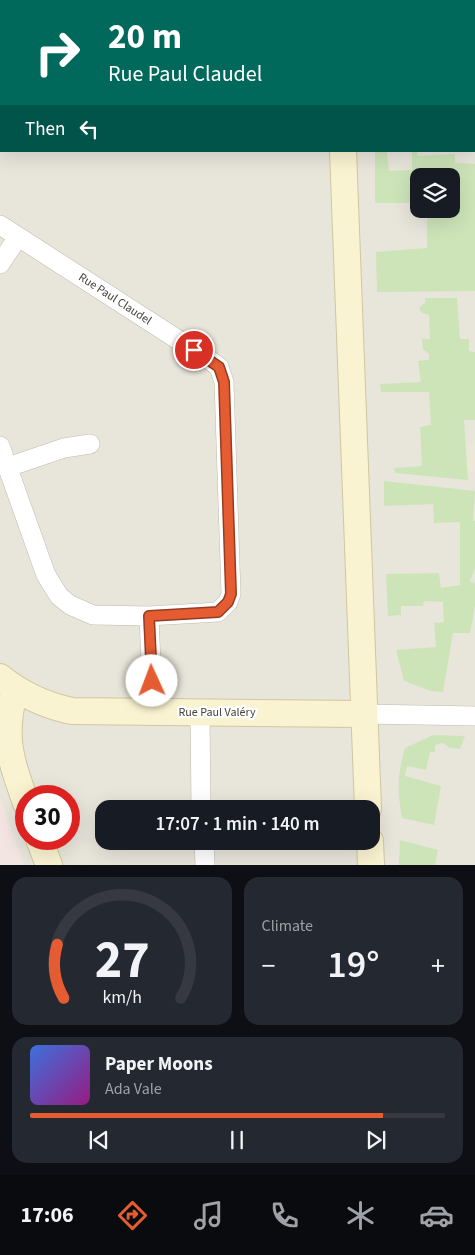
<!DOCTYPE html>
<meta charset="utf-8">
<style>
:root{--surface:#171b24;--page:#242831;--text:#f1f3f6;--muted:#9ea1a6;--line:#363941;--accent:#e55c32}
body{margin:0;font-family:"Source Sans 3",sans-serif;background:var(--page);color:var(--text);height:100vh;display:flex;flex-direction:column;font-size:19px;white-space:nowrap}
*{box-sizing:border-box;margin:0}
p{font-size:16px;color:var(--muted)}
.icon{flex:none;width:28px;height:28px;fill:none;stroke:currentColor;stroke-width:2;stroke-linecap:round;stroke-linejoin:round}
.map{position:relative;height:865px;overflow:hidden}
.side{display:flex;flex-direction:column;gap:12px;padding:12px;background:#0d0f14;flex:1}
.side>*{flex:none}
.banner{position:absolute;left:0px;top:0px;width:475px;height:152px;box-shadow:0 5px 20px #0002;background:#00695c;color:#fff;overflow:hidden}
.tools{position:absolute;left:410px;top:168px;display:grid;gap:10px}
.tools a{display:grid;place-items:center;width:50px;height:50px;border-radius:10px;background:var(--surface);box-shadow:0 5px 20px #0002;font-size:25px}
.speed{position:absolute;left:15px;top:785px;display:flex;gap:10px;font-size:25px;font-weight:700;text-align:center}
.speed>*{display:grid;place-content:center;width:65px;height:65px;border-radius:50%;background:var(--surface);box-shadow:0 5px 20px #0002;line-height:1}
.speed .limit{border:8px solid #d22;background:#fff;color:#111}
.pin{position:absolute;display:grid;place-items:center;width:42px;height:42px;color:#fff;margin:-21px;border:2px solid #fff;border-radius:50%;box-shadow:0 1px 5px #0007}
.me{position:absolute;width:55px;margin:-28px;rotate:358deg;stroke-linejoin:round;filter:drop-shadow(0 0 4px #0008)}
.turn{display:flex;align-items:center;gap:18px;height:105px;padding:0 25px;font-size:22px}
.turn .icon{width:65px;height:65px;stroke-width:2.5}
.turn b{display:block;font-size:35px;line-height:42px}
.then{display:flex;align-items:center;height:48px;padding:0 25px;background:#0003;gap:10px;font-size:19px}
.big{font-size:38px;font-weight:600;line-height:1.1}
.side .card{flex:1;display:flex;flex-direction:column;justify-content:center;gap:8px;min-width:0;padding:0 18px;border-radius:15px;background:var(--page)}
.side .dial{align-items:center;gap:0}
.dial svg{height:130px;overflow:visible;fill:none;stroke:var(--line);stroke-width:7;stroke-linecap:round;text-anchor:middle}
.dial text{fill:var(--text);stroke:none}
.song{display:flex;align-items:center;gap:15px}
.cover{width:60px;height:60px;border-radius:8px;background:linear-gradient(135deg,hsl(220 70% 55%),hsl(310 70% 35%))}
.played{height:5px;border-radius:2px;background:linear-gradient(90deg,var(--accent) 85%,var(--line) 85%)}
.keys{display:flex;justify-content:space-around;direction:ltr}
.heat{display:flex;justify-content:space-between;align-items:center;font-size:28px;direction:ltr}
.side .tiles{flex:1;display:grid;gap:12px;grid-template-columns:1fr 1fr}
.card:last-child{grid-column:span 2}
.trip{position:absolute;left:95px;top:800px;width:285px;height:50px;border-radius:15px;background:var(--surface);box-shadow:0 5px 20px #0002;font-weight:600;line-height:50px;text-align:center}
.dock{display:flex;height:80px;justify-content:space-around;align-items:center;background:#090b0e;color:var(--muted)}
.dock .icon{width:35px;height:35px}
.dock .active{color:var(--accent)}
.dock b{font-size:22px;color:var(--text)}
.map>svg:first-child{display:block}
</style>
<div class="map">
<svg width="475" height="865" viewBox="0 0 475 865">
<rect width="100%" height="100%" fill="#f4f3ec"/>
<path fill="#e8e5db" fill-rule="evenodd" d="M0,0H475V865H0ZM1,1H474V151H1ZM419,176H451V209H419ZM26,796H69V839H26ZM104,809H371V841H104Z"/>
<path fill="#ece8d7" d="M465,444H475V472L467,471Z"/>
<path fill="#f3e5e1" d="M0,798L24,865H0Z"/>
<path fill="#cde4b9" d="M375,151H387L389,171L412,170V151H417L418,156L455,154V163L475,164V291L377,292L376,252L427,248V209H451V176H419V203H375Z
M425,298H457L460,339H469V351L475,352V420H464L468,480L395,473L394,468L422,466L420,427L431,425L429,392H381L380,384L421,382L418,361L429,360V354L423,349L422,339H430L429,315L422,313L419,308L425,303Z
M384,481L475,491L473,521H475V568L470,581L475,584V606L470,633H453L443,692L431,691L404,681L396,650L436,647L434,623L444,622L443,602L424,601L423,606H401V615L388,616L386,574L439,573L441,588L460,585V522L434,523L433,504L384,506Z
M433,735L465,736L460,749L450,748L443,743L435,745V752H430L426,770L407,766L405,776L441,786L434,825L402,818C397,788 397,777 405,748Z
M400,840L438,850L435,865H399Z"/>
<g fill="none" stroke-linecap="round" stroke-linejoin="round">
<defs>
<path id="street" d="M214,1L215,0
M0,225L211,361L219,367L224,382L231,594L228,602L218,612L149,616
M0,264L18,237
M0,446L46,575L59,596L70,605L93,615L149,616L153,712
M8,467L64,448L90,444
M200,712L201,809
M363,714L475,716
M204,841L205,865"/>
<path id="secondary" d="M338,0V1
M78,1L80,0
M474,88H475
M0,93L1,92
M343,151L368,809
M0,677C22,695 44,705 72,711L363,714
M15,689C2,737 10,758 26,803
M39,839L49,865
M370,841L371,865"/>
</defs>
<use href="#street" stroke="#bfbbaf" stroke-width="20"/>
<use href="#secondary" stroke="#cfc7a0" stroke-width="28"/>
<use href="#street" stroke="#fff" stroke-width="19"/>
<use href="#secondary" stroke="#faf3d1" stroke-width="26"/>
</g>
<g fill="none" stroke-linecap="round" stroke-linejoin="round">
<defs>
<path id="route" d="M152,681L149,616L218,612L228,602L231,594L224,382L219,367L194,350"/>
</defs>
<use href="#route" stroke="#953c20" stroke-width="12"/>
<use href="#route" stroke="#e55c32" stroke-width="9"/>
</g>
<g text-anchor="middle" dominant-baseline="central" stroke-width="4.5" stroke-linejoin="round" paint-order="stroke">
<g font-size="12" fill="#48443a" stroke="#fff">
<text transform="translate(115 299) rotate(33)">Rue Paul Claudel</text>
<text x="217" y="712">Rue Paul Valéry</text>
</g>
</g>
</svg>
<div class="tools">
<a><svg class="icon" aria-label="layers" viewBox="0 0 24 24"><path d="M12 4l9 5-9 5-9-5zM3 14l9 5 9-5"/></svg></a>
</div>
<div class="speed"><div class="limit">30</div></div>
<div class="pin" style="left:194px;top:350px;background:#d93025"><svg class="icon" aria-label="arrive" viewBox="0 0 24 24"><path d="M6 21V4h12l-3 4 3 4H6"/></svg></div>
<svg class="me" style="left:152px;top:681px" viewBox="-20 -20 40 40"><circle r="19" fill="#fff"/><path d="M0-13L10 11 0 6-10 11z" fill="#e55c32"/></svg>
<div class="trip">17:07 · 1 min · 140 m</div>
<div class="banner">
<div class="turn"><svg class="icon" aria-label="right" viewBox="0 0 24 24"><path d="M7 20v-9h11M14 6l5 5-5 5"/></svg><div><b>20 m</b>Rue Paul Claudel</div></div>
<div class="then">Then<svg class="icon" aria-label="left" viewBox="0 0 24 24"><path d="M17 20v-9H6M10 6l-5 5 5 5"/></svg></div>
</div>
</div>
<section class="side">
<div class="tiles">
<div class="card dial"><svg viewBox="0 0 100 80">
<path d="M14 69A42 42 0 1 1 86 69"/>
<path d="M14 69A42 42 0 0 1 10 36" stroke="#e55c32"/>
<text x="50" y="56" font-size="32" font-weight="700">27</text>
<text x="50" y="72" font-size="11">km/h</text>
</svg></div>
<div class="card"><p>Climate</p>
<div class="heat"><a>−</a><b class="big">19°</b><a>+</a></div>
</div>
<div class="card">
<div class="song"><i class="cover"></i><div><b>Paper Moons</b><p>Ada Vale</p></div></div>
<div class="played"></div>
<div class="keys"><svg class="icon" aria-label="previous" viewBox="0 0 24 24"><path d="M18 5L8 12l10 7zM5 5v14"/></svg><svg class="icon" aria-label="pause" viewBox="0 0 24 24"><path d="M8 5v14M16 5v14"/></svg><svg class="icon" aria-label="next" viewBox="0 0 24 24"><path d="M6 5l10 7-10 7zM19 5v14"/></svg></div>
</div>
</div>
</section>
<nav class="dock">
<b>17:06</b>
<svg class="icon active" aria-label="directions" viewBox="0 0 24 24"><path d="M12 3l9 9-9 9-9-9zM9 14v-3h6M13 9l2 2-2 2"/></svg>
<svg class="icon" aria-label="music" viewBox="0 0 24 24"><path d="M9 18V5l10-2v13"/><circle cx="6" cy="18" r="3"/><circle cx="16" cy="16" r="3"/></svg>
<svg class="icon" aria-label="phone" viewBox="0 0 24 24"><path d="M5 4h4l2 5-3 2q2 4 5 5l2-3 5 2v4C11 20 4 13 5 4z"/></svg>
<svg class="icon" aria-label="climate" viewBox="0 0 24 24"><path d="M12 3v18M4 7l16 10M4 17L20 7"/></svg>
<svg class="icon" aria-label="car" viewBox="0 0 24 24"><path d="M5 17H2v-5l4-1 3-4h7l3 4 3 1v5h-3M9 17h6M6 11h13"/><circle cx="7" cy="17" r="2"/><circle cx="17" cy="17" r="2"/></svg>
</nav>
